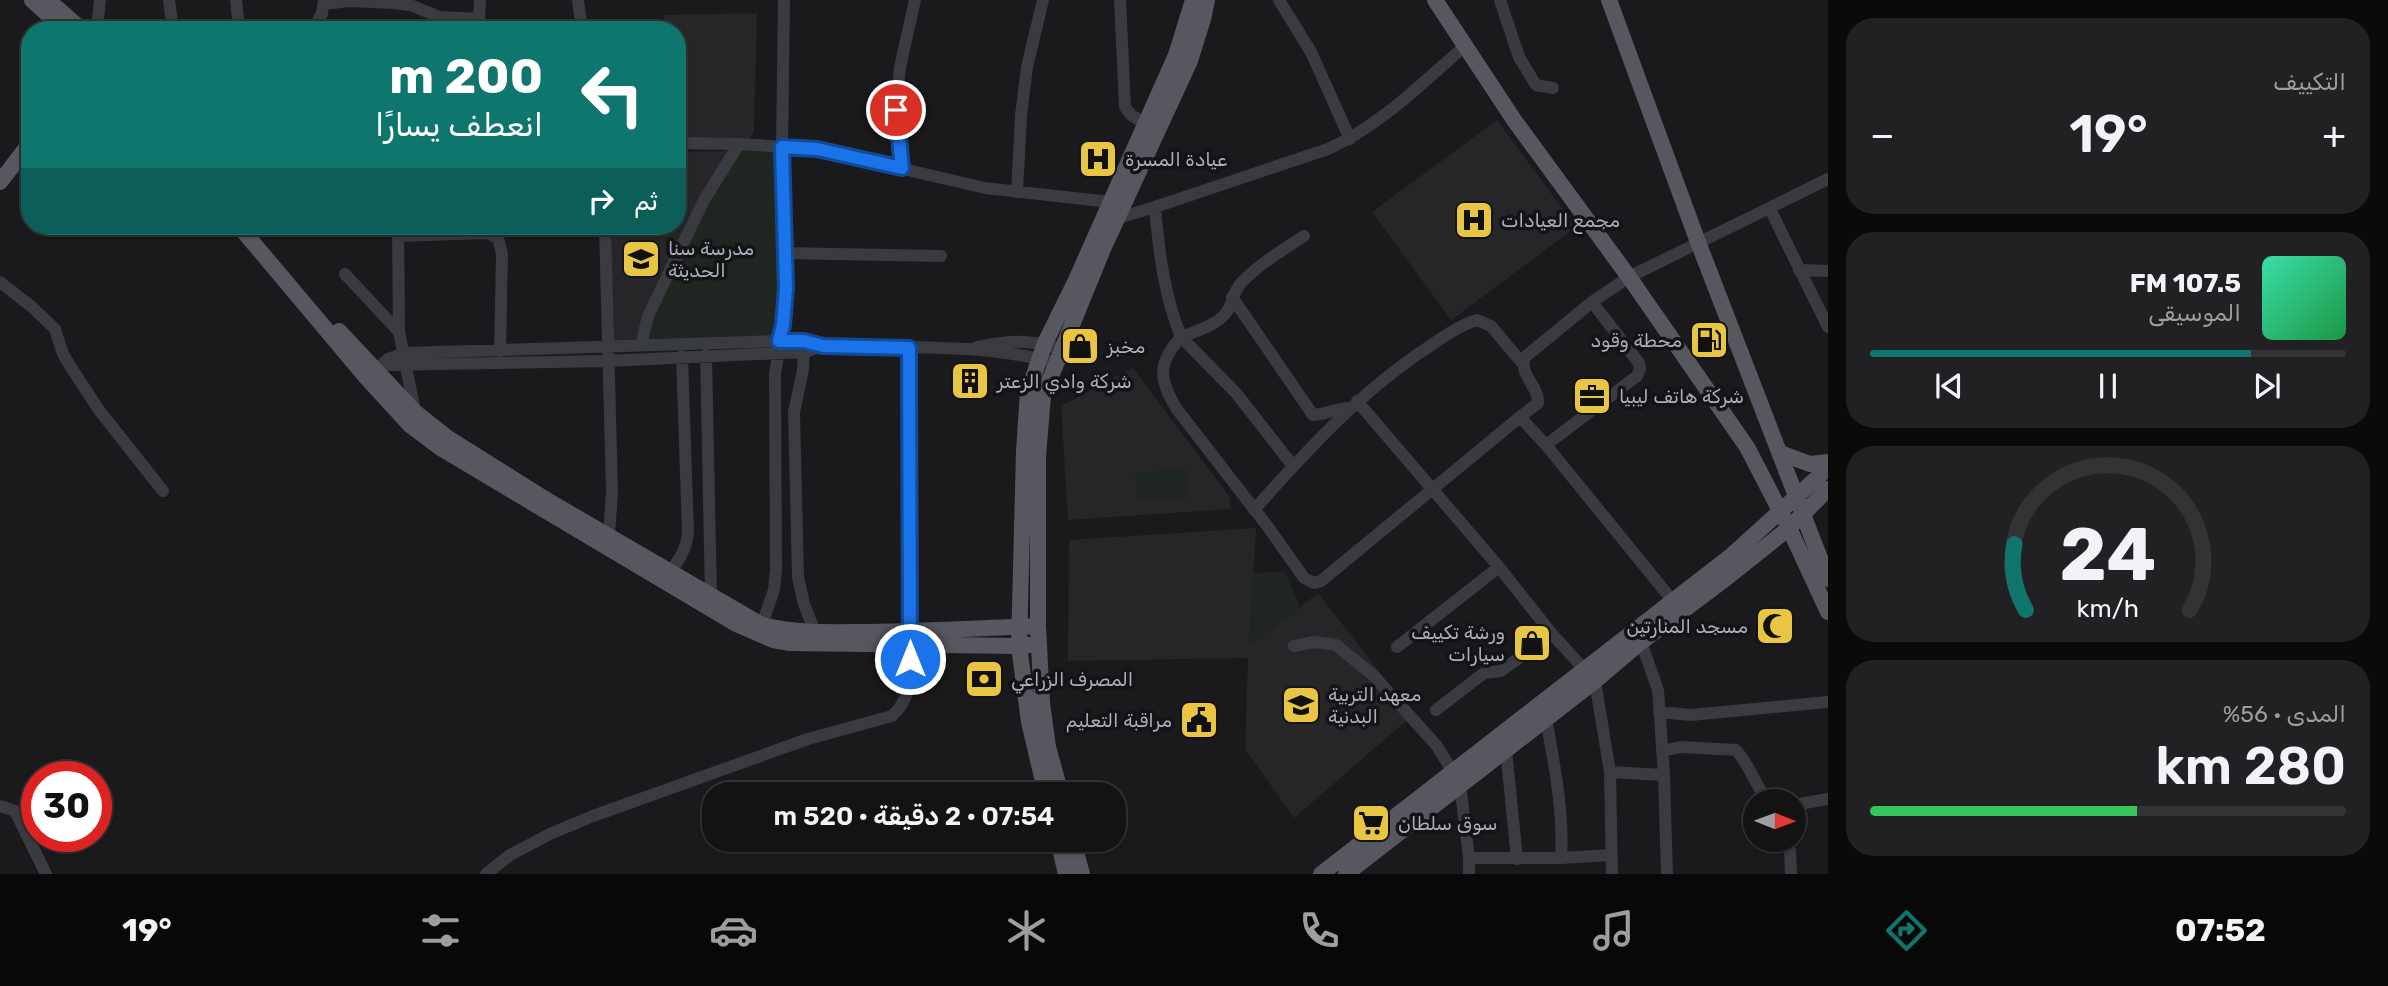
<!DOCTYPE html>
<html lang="ar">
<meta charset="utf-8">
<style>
:root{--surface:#141314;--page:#212022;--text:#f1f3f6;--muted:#9d9ea0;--line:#333234;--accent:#0f766e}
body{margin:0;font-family:Rubik,"Noto Naskh Arabic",sans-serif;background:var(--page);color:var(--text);direction:rtl;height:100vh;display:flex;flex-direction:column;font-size:26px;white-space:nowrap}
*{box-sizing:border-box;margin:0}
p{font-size:23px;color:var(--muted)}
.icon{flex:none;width:38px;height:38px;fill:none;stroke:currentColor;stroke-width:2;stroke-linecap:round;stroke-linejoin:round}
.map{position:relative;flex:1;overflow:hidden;direction:ltr}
.panel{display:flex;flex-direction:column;gap:18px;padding:18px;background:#0b0a0b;width:560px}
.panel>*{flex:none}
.hud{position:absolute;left:21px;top:21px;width:665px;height:214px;border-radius:28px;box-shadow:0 2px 5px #0004,0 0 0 2px var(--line);direction:rtl;background:#0f766e;color:#fff;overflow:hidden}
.needle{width:46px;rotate:91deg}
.tools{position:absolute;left:1743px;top:789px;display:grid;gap:14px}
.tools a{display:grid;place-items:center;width:63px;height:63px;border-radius:50%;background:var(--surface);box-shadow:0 2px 5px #0004,0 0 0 2px var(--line);font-size:35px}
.speed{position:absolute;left:21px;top:761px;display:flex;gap:14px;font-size:35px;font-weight:700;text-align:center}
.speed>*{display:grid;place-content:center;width:91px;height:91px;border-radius:50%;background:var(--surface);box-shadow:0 2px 5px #0004,0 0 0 2px var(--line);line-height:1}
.speed .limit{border:10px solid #d22;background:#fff;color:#111}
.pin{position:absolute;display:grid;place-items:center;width:60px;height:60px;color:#fff;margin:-30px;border:4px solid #fff;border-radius:50%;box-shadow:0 2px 7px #0007}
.me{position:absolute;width:77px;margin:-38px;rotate:0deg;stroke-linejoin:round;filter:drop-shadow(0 0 5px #0008)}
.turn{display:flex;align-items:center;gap:24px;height:147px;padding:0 28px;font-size:32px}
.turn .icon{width:91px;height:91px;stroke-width:2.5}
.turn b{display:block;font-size:49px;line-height:60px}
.then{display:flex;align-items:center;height:66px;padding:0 28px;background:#0003;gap:14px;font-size:26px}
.big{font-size:52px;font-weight:600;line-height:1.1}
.panel .card{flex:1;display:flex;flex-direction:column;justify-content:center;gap:10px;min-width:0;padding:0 24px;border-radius:28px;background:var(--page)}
.panel .dial{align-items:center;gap:0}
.dial svg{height:182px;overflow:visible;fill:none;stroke:var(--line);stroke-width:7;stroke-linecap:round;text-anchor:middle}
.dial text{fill:var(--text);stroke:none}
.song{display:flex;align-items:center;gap:21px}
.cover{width:84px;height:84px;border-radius:10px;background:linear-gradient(135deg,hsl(160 70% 55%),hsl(140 70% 35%))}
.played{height:7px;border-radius:4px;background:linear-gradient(90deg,var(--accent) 80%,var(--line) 80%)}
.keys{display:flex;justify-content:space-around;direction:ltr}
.heat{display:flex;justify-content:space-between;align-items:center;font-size:38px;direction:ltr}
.charge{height:10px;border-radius:5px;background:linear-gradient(90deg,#34c759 56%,var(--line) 0)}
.trip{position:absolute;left:702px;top:782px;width:424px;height:70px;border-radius:28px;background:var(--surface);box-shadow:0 2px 5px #0004,0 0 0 2px var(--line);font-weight:600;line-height:70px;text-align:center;direction:rtl}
.tab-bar{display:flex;height:112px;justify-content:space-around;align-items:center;background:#080808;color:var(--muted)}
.tab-bar .icon{width:49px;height:49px}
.tab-bar .active{color:var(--accent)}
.tab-bar b{font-size:32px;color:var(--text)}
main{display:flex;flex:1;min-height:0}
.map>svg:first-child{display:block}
</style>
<main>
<section class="panel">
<div class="card"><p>التكييف</p>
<div class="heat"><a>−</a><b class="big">19°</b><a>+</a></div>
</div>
<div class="card">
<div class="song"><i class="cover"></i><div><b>107.5 FM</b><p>الموسيقى</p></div></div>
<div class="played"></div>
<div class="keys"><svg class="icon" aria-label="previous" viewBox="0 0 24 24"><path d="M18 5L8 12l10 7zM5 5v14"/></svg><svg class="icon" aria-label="pause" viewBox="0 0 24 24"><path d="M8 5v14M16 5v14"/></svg><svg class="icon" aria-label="next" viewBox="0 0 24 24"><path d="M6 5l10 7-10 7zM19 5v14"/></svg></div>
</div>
<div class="card dial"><svg viewBox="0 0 100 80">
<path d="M14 69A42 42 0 1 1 86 69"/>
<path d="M14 69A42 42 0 0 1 9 40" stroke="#0f766e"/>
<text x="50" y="56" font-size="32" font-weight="700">24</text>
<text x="50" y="72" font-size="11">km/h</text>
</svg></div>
<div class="card"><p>المدى · 56%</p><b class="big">280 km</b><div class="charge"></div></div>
</section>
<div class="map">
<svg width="1828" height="874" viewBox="0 0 1828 874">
<rect width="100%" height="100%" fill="#1a191b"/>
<path fill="#262528" d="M757,13L754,132L746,144L677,142V30H664V15Z
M1497,120L1576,227L1451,320L1372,212Z
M728,151L637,340L615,342L611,338L610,226H677V152Z
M1133,368L1229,496L1231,509L1068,520L1061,406Z
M1256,528L1249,647L1318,593L1413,715L1294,818L1245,749L1248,658L1068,661L1069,540Z"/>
<path fill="#1f2621" d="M740,146L781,148L783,253L779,340L641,344L648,317Z
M1186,469L1188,497L1137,501L1135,473Z
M1285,571L1300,607L1249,648L1253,573Z"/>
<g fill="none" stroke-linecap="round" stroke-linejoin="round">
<path stroke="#3a3b40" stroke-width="12" d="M169,0L173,30
M236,0L239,30
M480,0L479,19L482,30
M578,0L582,30
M1120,0L1125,107L1131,115L1146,124
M1279,0L1311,52L1350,139
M1500,0L1519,57L1536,85L1553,88
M324,4L349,1L392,3L410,5L440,17L479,19
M97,30L100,0
M313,30L322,13L324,0
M677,143L739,144L817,149L985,188L1110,202
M902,168L896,110L900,67L915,0
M1017,192L1021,115L1027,67L1043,0
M1155,207C1159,252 1164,295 1181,337C1196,331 1219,325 1228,310C1233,301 1234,290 1242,282C1259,264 1283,250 1304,236
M1770,209L1828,327
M1118,218L1155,207L1328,149C1380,126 1423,82 1466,45
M307,226L308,227
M398,226L399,332L415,412
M605,226L612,492L609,535L606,543
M398,236L487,233L498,238L502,254L500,351
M783,253L941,256
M1799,270L1828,271
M345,274L399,332
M0,282L32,307L55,329L63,354L72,369L99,410L163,491
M1232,297L1313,415C1324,415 1335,408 1351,408
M641,345L648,316L704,200L739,144
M804,345L803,370L794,412L798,577L804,604L815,632
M977,347C1010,340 1031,339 1063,350
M706,355L711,596
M383,365L607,361L805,352L822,346
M369,375L388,359L405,353L779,341H804L823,346C900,348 982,343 1057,363
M1357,401L1499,567L1552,634L1595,681L1610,772L1612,874
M1520,417L1538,403C1539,386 1518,374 1525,357L1592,302L1629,277L1828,179
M1546,445L1637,376L1640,369L1639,363L1592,302
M1293,466L1236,393L1181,337C1157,364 1159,378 1176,408L1268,527L1304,578L1314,583L1321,581L1520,417L1546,445L1672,600
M1254,510C1307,450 1362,390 1430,346C1444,336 1460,325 1477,320L1491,326L1522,363
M666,577C677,563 687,550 688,532L682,356
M759,633L774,590L776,569L775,374L783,325L786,288L782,147L784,0
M1641,642L1658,690L1664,775L1667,874
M1294,646L1314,642L1336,645L1373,675L1437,746L1460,784L1469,858V874
M1397,647L1499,567
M1436,710L1484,673L1501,671L1552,634
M1659,712L1691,715L1828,702
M1546,718C1554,765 1564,810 1561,858
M1506,749L1517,859
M1662,751L1681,747L1736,750C1750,765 1755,786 1769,802
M1610,772L1664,775
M1794,805L1828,799
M0,806L15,811L46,874
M1786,840L1790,851L1791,874
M1469,858H1561L1611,855
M486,874L510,855L552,833L593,816L808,739L892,716C905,704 908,692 911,675L909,348"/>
<path stroke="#57575f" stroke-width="16" d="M32,0L65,30
M48,0L82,30
M1435,0L1514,120L1629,277L1747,447L1789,528L1828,612
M1609,0L1698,242L1828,579
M0,182L30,143
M239,226L366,377L410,425L442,449L736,624L773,640L790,643L1019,646L1039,644
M339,331L415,412L448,438L550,502L762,625C797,634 833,632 870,632C926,631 982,628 1038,626
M1780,453L1810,464L1828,462
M1046,794L1029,722L1019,646L1024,451L1028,392L1045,343L1076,280L1176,55L1193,0
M1061,794L1048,747L1042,703L1038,626V456L1043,396L1103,249L1190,61L1203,19L1207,0
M1058,840L1066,874
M1073,840L1082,874
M1321,874L1732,555L1828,468
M1346,874L1595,681L1641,642L1729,576L1789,528L1828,489"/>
</g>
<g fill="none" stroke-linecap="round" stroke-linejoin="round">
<defs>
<path id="route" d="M896,110L902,168L817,149L782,147L786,288L783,325L779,341H804L823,346L909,348L910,659"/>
</defs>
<use href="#route" stroke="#114b97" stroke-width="18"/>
<use href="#route" stroke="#1a73e8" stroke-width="12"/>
</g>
<defs>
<symbol id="hospital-square" viewBox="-11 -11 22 22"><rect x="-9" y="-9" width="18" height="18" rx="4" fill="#e9c544" stroke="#141416"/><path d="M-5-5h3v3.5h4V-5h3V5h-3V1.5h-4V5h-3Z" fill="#111"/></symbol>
<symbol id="school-square" viewBox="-11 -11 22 22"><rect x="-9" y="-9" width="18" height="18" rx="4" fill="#e9c544" stroke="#141416"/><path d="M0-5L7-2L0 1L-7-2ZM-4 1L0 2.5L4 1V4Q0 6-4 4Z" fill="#111"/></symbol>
<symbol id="fuel-square" viewBox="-11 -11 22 22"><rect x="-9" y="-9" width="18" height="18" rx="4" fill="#e9c544" stroke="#141416"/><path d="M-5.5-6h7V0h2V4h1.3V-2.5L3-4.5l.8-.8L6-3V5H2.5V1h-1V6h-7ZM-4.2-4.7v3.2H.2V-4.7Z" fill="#111"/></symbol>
<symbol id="shop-square" viewBox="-11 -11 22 22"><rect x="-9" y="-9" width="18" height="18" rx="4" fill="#e9c544" stroke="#141416"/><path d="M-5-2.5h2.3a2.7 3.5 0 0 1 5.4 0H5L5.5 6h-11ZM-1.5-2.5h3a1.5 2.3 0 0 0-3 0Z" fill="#111"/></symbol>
<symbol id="building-square" viewBox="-11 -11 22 22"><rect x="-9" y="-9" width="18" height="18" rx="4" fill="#e9c544" stroke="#141416"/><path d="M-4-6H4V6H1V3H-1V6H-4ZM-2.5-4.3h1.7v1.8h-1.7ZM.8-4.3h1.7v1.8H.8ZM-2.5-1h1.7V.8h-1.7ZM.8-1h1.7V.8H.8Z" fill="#111"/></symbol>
<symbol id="office-square" viewBox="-11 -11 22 22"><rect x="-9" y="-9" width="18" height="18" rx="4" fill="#e9c544" stroke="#141416"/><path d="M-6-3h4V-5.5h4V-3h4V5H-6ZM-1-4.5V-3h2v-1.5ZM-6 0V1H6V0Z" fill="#111"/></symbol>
<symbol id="mosque-square" viewBox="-11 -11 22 22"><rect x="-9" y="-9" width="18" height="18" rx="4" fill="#e9c544" stroke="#141416"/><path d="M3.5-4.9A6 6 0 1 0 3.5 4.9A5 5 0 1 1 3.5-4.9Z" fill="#111"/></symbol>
<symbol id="bank-square" viewBox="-11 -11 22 22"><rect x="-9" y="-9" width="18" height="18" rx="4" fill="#e9c544" stroke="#141416"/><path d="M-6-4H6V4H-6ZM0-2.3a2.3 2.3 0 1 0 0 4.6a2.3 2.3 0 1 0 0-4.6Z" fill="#111"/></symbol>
<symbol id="university-square" viewBox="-11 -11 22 22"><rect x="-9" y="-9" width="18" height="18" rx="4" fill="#e9c544" stroke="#141416"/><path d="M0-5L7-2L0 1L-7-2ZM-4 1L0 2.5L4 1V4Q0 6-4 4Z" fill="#111"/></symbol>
<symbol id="civic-square" viewBox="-11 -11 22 22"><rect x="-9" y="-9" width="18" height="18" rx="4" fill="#e9c544" stroke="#141416"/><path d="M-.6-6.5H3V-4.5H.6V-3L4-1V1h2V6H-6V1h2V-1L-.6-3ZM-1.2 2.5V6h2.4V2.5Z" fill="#111"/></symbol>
<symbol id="supermarket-square" viewBox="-11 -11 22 22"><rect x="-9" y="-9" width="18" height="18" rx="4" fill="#e9c544" stroke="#141416"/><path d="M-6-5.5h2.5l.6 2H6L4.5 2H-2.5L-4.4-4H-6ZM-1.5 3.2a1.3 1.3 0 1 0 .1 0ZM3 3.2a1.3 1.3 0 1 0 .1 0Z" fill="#111"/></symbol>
</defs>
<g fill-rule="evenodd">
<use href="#hospital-square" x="1076" y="137" width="44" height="44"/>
<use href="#hospital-square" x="1452" y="198" width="44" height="44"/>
<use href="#school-square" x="619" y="237" width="44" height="44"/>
<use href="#fuel-square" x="1687" y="318" width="44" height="44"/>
<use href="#shop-square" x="1058" y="324" width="44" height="44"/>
<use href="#building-square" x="948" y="359" width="44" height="44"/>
<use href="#office-square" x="1570" y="374" width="44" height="44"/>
<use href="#mosque-square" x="1753" y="604" width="44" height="44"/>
<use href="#shop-square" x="1510" y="621" width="44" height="44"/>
<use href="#bank-square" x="962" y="657" width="44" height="44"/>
<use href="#university-square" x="1279" y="683" width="44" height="44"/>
<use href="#civic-square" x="1177" y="698" width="44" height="44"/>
<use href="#supermarket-square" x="1349" y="801" width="44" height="44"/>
</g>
<g text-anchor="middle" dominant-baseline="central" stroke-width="7" stroke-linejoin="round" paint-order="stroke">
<g font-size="19" fill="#acafba" stroke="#141416" text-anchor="start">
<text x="1125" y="159">عيادة المسرة</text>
<text x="1501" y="220">مجمع العيادات</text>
<text x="668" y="248">مدرسة سنا<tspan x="668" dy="22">الحديثة</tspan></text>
<text x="1682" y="340" text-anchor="end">محطة وقود</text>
<text x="1107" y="346">مخبز</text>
<text x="997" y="381">شركة وادي الزعتر</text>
<text x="1619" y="396">شركة هاتف ليبيا</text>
<text x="1748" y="626" text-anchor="end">مسجد المنارتين</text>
<text x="1505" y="632" text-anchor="end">ورشة تكييف<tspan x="1505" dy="22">سيارات</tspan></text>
<text x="1011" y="679">المصرف الزراعي</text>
<text x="1328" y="694">معهد التربية<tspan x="1328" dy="22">البدنية</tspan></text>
<text x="1172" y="720" text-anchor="end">مراقبة التعليم</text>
<text x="1398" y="823">سوق سلطان</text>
</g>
</g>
</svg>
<div class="tools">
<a><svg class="needle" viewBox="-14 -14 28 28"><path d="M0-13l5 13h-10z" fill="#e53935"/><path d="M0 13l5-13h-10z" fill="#9d9ea0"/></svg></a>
</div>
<div class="speed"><div class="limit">30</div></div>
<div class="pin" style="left:896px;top:110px;background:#d93025"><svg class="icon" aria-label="arrive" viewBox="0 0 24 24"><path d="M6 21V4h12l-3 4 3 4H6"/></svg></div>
<svg class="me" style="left:910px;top:659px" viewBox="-20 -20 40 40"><circle r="17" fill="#1a73e8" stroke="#fff" stroke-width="3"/><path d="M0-11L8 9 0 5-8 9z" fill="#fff"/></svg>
<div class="trip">07:54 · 2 دقيقة · 520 m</div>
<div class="hud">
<div class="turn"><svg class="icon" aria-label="left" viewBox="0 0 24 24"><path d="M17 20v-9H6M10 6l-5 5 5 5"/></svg><div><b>200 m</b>انعطف يسارًا</div></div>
<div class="then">ثم<svg class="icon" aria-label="right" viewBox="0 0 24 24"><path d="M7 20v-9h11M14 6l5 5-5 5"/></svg></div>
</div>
</div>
</main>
<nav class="tab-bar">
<b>07:52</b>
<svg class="icon active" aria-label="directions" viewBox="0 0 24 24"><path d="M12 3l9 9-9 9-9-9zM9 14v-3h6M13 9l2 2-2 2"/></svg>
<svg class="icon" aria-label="music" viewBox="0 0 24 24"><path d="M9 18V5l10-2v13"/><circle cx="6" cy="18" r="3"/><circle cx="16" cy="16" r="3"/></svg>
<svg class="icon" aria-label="phone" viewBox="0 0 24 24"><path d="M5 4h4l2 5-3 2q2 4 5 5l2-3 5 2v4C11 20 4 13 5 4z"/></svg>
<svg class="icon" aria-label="climate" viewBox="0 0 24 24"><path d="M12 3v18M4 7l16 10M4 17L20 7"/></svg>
<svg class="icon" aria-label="car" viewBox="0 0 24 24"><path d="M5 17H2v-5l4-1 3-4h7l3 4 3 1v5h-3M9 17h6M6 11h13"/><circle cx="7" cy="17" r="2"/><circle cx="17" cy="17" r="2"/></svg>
<svg class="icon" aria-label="filters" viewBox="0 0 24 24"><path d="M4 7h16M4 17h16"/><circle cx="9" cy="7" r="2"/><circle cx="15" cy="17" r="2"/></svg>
<b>19°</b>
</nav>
